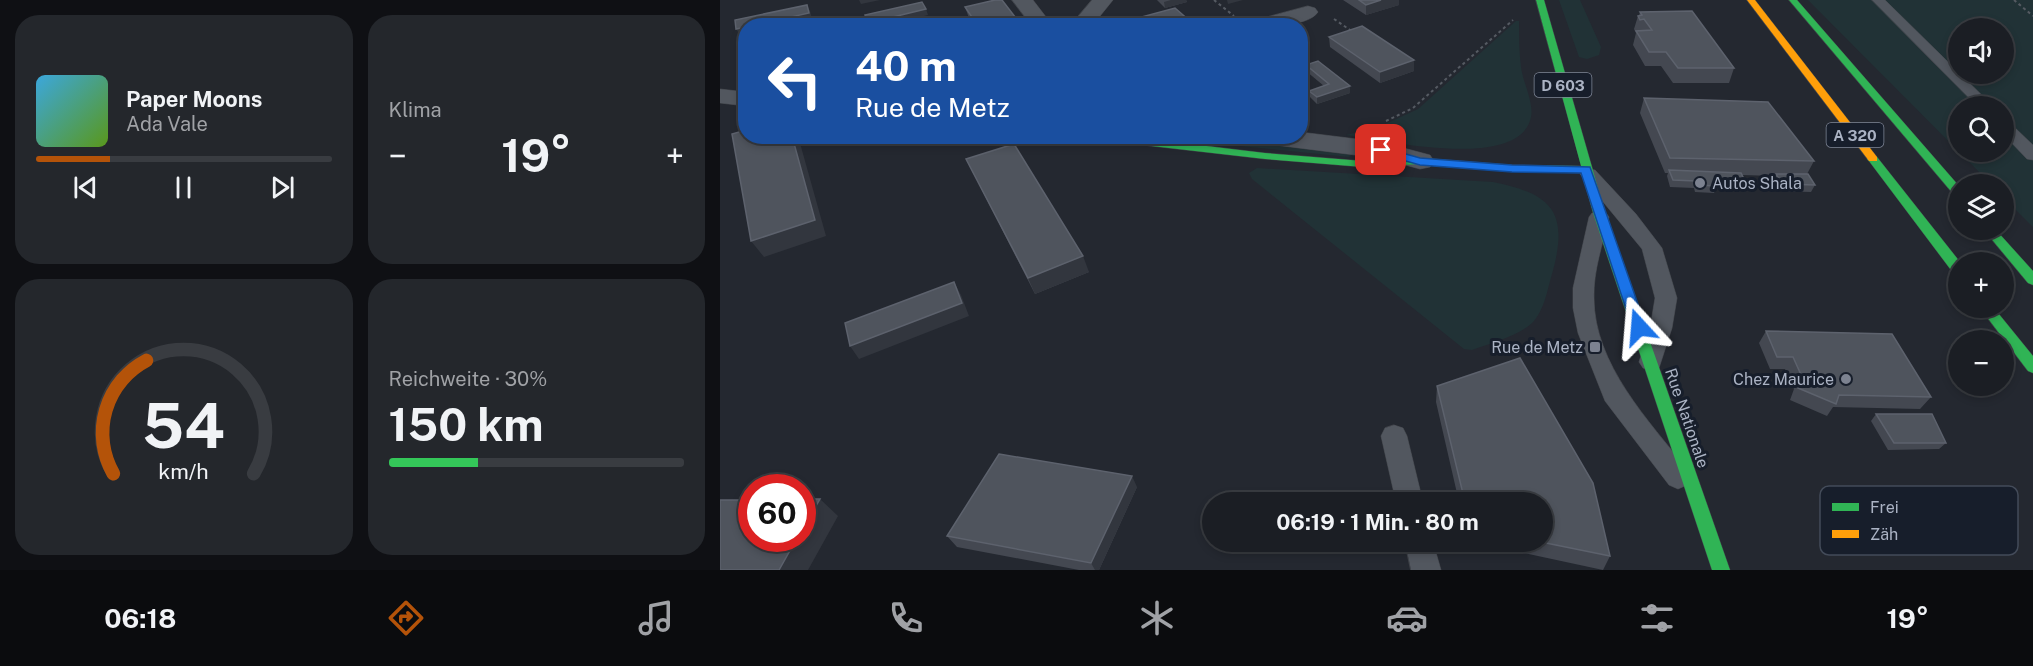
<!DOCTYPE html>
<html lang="de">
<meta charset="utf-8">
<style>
:root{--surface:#1b1e24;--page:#24272c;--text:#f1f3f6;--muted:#a0a2a6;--line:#393c41;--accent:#b45309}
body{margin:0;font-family:"Public Sans",sans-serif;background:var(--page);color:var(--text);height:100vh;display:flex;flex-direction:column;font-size:22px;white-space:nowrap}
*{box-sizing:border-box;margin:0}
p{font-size:20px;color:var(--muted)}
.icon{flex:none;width:33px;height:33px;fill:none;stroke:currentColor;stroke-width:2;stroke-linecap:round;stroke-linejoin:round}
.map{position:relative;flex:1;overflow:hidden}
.panel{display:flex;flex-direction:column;gap:15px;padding:15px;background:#0f1014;width:720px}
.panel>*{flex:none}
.guide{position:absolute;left:18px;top:18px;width:570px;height:126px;border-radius:24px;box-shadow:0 3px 9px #0003,0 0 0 2px var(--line);background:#1a4fa0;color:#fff;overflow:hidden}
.tools{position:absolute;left:1228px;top:18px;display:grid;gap:12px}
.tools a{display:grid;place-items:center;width:66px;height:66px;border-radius:50%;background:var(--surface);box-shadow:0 3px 9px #0003,0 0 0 2px var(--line);font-size:30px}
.speed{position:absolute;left:18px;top:474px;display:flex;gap:12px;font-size:30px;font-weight:700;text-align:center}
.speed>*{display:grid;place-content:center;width:78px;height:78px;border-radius:50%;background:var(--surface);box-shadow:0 3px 9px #0003,0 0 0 2px var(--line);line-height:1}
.speed .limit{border:9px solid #d22;background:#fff;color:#111}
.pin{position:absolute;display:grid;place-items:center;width:51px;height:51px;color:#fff;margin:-26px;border-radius:12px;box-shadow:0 3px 9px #0006}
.me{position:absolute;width:66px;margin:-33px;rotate:341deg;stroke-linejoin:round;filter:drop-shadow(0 0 4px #0008)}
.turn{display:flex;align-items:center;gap:21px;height:126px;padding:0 18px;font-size:27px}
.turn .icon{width:78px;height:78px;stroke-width:2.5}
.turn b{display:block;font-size:42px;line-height:51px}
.big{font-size:45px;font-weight:700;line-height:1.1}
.panel .card{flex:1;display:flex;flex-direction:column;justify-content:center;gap:9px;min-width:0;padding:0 21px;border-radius:24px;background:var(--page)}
.panel .dial{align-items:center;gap:0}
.dial svg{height:156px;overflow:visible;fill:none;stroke:var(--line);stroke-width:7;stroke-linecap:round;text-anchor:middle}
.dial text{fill:var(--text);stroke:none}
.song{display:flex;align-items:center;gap:18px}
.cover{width:72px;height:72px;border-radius:9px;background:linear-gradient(135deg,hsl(200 70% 55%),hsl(90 70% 35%))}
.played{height:6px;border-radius:3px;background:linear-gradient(90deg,var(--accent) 25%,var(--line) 25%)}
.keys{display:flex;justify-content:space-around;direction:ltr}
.heat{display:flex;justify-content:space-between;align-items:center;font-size:33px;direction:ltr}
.charge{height:9px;border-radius:4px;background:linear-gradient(90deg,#34c759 30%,var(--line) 0)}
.panel .tiles{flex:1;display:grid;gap:15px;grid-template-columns:repeat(2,1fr)}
.trip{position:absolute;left:482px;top:492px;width:351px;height:60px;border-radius:30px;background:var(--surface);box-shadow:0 3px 9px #0003,0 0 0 2px var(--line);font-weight:700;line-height:60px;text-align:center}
.dock{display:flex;height:96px;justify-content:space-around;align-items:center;background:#0b0c0e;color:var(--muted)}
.dock .icon{width:42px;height:42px}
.dock .on{color:var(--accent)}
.dock b{font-size:27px;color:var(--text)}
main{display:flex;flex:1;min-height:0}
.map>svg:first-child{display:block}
</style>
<main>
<section class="panel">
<div class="tiles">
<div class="card">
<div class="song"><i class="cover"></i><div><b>Paper Moons</b><p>Ada Vale</p></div></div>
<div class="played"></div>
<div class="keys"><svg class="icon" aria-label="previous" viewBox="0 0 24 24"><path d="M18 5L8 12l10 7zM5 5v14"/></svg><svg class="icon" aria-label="pause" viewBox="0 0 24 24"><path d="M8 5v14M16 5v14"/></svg><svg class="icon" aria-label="next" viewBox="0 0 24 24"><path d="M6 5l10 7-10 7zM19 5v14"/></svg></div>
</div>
<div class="card"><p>Klima</p>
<div class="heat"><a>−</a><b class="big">19°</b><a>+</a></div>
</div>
<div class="card dial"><svg viewBox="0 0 100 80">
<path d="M14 69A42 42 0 1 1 86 69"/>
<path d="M14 69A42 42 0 0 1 31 11" stroke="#b45309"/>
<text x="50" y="56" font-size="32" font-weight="700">54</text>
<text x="50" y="72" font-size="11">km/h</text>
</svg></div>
<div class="card"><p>Reichweite · 30%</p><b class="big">150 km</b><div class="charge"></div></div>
</div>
</section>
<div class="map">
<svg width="1313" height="570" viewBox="0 0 1313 570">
<rect width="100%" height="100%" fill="#242830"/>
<path fill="#213236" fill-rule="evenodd" d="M839,0H860L881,47L879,55L867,59L859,57Z
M1088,0H1313V227L1284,198V184H1271ZM1239,28H1284V74H1239ZM1239,106H1284V152H1239Z
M796,21H799C799,37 799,52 801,67C803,83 814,102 811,117C800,172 663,140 626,135L659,127L698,109Z
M433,137H496L625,150L632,154L629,157Z
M537,168L773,182C834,194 849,214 832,274C827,291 825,307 814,321C800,336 771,343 752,350L744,349L532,179L529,173Z"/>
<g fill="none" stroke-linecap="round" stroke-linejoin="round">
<defs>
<path id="lane" d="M1152,0H1165L1273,106H1257Z
M1284,121L1290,123L1313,145V160L1307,159L1284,135Z
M869,169L875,170L916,214L942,248L957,298L952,328L939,368L931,371L923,368L919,362L930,328L935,298L922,249L860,174L863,170Z
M879,211L886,213L889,217C883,244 873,271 874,298C874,364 929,421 967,469L971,477L967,485L958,489L949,485L885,401L858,333L853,308V288L869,217L872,213Z
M674,425L683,428L687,436L703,502H676L661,436L665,428Z
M685,542H713L721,570H691Z"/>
<path id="street" d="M292,0H313L333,26H312Z
M372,0H393L372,26H350Z
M588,6L595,8L598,12C588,27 548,26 531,26L533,21Z
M0,89L26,92V106L0,103Z
M580,132L661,142L710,155L714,161L710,167L700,169L659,158L547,144L538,142L534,136H580Z"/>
<path id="fast" d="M816,0H824L886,216L1010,570H992L874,216L862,173L792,171L700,164L643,167L545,159L370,139L365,136H403L545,153L643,161L700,158L792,165L861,166Z
M1069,0H1077L1239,186V197L1235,196Z
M1153,156L1157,157L1240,262L1239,276L1234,274L1149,161L1147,159Z
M1264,230H1276L1313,271V285L1308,283Z
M1260,308H1274L1313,356V373L1308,371Z"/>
<path id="slow" d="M1027,0H1035L1157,157V161H1149Z"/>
</defs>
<use href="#lane" stroke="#404349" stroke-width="1"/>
<use href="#street" stroke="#404349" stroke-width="1"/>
<use href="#fast" stroke="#404349" stroke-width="1"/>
<use href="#slow" stroke="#404349" stroke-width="1"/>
<path stroke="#555a62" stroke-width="2" stroke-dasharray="3 3" stroke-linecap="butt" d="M494,0L514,16
M1294,0L1313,16
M614,19L633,32
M666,121L693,108L793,20"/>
<use href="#lane" fill="#52575f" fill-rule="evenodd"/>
<use href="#street" fill="#52575f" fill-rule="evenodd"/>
<use href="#fast" fill="#30b455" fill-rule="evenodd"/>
<use href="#slow" fill="#ff9f0a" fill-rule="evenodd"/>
</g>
<path fill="#444851" d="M437,0H466L467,2L445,8Z
M623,0H679V5L646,15Z
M245,7L302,26H255L249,18Z
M920,12L1014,68L1009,83H953L941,66H925L913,45L916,33L914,29L918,16H919Z
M609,37L694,60V71L660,83L610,47Z
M586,65L630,93L597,104L590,97L589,91L604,86L586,71Z
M924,98L1094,161L1087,174L1095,185L1091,192L1059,191L1053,180L1055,176L1022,175L1026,183L1023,189L996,188L994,193L975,192L974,188L950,187L947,176L948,173H945L920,113Z
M246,159L369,272L315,294Z
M1046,331L1211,397L1200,409L1113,407L1107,416L1070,400L1074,389L1065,369H1050L1039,343Z
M717,386L890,556L883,570L753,542H822V502H739L716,402Z
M1156,414L1226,443L1219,449L1168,450L1151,421Z
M417,487L379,570H359L237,547L227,536Z"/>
<path fill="#32363e" d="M139,0H160L141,4Z
M451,0H466L467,2L445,8L444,2Z
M507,0H523L508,4Z
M661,0H679V5L646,15V5Z
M87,5L90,11L92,19L62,26H31Z
M206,9L208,15L165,26H150L148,23Z
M471,22V26H459Z
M26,27V33L20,35L16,29Z
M694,60V71L660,83V72Z
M630,86V93L597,104V97Z
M72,136H78L106,236L44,257L31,241Z
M363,256L369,272L315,294L308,278Z
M234,282L241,295L249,316L139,359L130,346Z
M412,476L417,487L379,570H375L371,563Z
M100,499L118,516L88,570H59L77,538H82V530Z"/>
<path fill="#4f545d" stroke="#5d626d" stroke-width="1.5" d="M275,0H282L302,26H258L245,7Z
M639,0H661L646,5Z
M202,2L206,9L148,23L145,15Z
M87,5L89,13L31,26H26V27L16,29L15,20Z
M455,8L471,22L459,26H388Z
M972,11L1014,68H958L946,52H929L916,31L932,30L924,19L920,20L918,16L922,15L920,12Z
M642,26L694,60L660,72L609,37Z
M598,61L630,86L597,97L589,91L609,84L586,65Z
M924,98L1048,102L1094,161L950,158Z
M26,130V136H72L95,220L31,241L12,134Z
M294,144L363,256L308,278L246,159Z
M949,170L1021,173L1026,183L994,182L996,186L977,185L976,181L953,180Z
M1056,174H1088L1095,185L1062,184Z
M234,282L242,303L130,346L125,323Z
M1046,331L1172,334L1211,397L1119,395L1116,404L1078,388L1082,377L1073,357H1057Z
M800,358L873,483L890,556L821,542H822V502H745L717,386Z
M1156,414H1212L1226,443H1174Z
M279,454L412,476L371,563L227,536Z
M82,499H100L82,530Z
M0,500H32V538H77L59,570H0Z"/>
<path fill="#1a73e8" stroke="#114b97" stroke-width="1.5" d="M661,147L700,158L792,165L870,167L926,327L924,331L919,333L912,327L861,173L792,172L700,165L657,153V148Z"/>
<g fill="#7c8290" stroke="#171e2b" stroke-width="2">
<circle cx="980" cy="183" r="6"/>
<rect x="869" y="341" width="12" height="12" rx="3"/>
<circle cx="1126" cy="379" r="6"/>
</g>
<g text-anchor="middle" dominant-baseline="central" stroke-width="6" stroke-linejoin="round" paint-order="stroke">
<g fill="#171e2b" stroke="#7f8696" stroke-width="1.5">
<rect x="814.5" y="73" width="57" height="24" rx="4.5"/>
<rect x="1106.5" y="123" width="57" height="24" rx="4.5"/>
</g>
<g font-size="15" font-weight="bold" fill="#abb3c4">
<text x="843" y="85">D 603</text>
<text x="1135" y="135">A 320</text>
</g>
<g font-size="16" fill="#abb3c4" stroke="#171e2b" text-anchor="end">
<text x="992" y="183" text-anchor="start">Autos Shala</text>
<text x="863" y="347">Rue de Metz</text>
<text x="1114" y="379">Chez Maurice</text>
</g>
<g font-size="16" fill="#abb3c4" stroke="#171e2b">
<text transform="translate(967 418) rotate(71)">Rue Nationale</text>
</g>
</g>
<rect x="1100" y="486" width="198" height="69" rx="9" fill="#171e2b" stroke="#434b59" stroke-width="1.5"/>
<rect x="1112" y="503" width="27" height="8" fill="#30b455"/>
<rect x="1112" y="530" width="27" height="8" fill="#ff9f0a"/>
<g font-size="16" fill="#abb3c4">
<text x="1150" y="513">Frei</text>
<text x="1150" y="540">Zäh</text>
</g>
</svg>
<div class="tools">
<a><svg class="icon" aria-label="sound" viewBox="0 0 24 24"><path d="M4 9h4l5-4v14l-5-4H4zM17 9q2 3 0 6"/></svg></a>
<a><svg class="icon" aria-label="search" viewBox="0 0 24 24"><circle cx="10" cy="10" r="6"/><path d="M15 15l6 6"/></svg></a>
<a><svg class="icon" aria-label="layers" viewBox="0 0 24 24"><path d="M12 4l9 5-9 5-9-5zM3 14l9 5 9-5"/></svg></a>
<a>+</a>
<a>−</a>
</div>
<div class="speed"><div class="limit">60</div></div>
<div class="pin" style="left:661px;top:150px;background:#d93025"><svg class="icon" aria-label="arrive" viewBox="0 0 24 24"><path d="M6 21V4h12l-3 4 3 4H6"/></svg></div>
<svg class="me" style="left:919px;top:327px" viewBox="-20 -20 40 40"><path d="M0-17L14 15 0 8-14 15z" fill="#1a73e8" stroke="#fff" stroke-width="4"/></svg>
<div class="trip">06:19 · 1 Min. · 80 m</div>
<div class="guide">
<div class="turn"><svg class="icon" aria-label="left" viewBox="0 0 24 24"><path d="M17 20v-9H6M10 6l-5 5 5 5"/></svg><div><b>40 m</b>Rue de Metz</div></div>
</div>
</div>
</main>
<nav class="dock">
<b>06:18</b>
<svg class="icon on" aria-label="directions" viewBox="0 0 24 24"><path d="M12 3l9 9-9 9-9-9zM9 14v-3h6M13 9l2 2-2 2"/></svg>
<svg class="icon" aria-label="music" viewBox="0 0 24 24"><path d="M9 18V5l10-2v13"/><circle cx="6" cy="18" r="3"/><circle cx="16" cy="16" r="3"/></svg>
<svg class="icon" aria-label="phone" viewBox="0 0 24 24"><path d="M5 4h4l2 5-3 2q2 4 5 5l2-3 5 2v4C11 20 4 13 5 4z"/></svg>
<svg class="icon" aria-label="climate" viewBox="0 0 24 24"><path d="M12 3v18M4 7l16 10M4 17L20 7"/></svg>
<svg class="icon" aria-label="car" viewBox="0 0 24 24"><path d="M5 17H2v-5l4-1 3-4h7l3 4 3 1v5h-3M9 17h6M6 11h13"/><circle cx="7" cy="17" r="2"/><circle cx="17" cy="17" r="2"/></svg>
<svg class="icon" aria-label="filters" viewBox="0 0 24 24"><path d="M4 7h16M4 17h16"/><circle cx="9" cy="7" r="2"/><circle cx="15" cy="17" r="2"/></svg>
<b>19°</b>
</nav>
